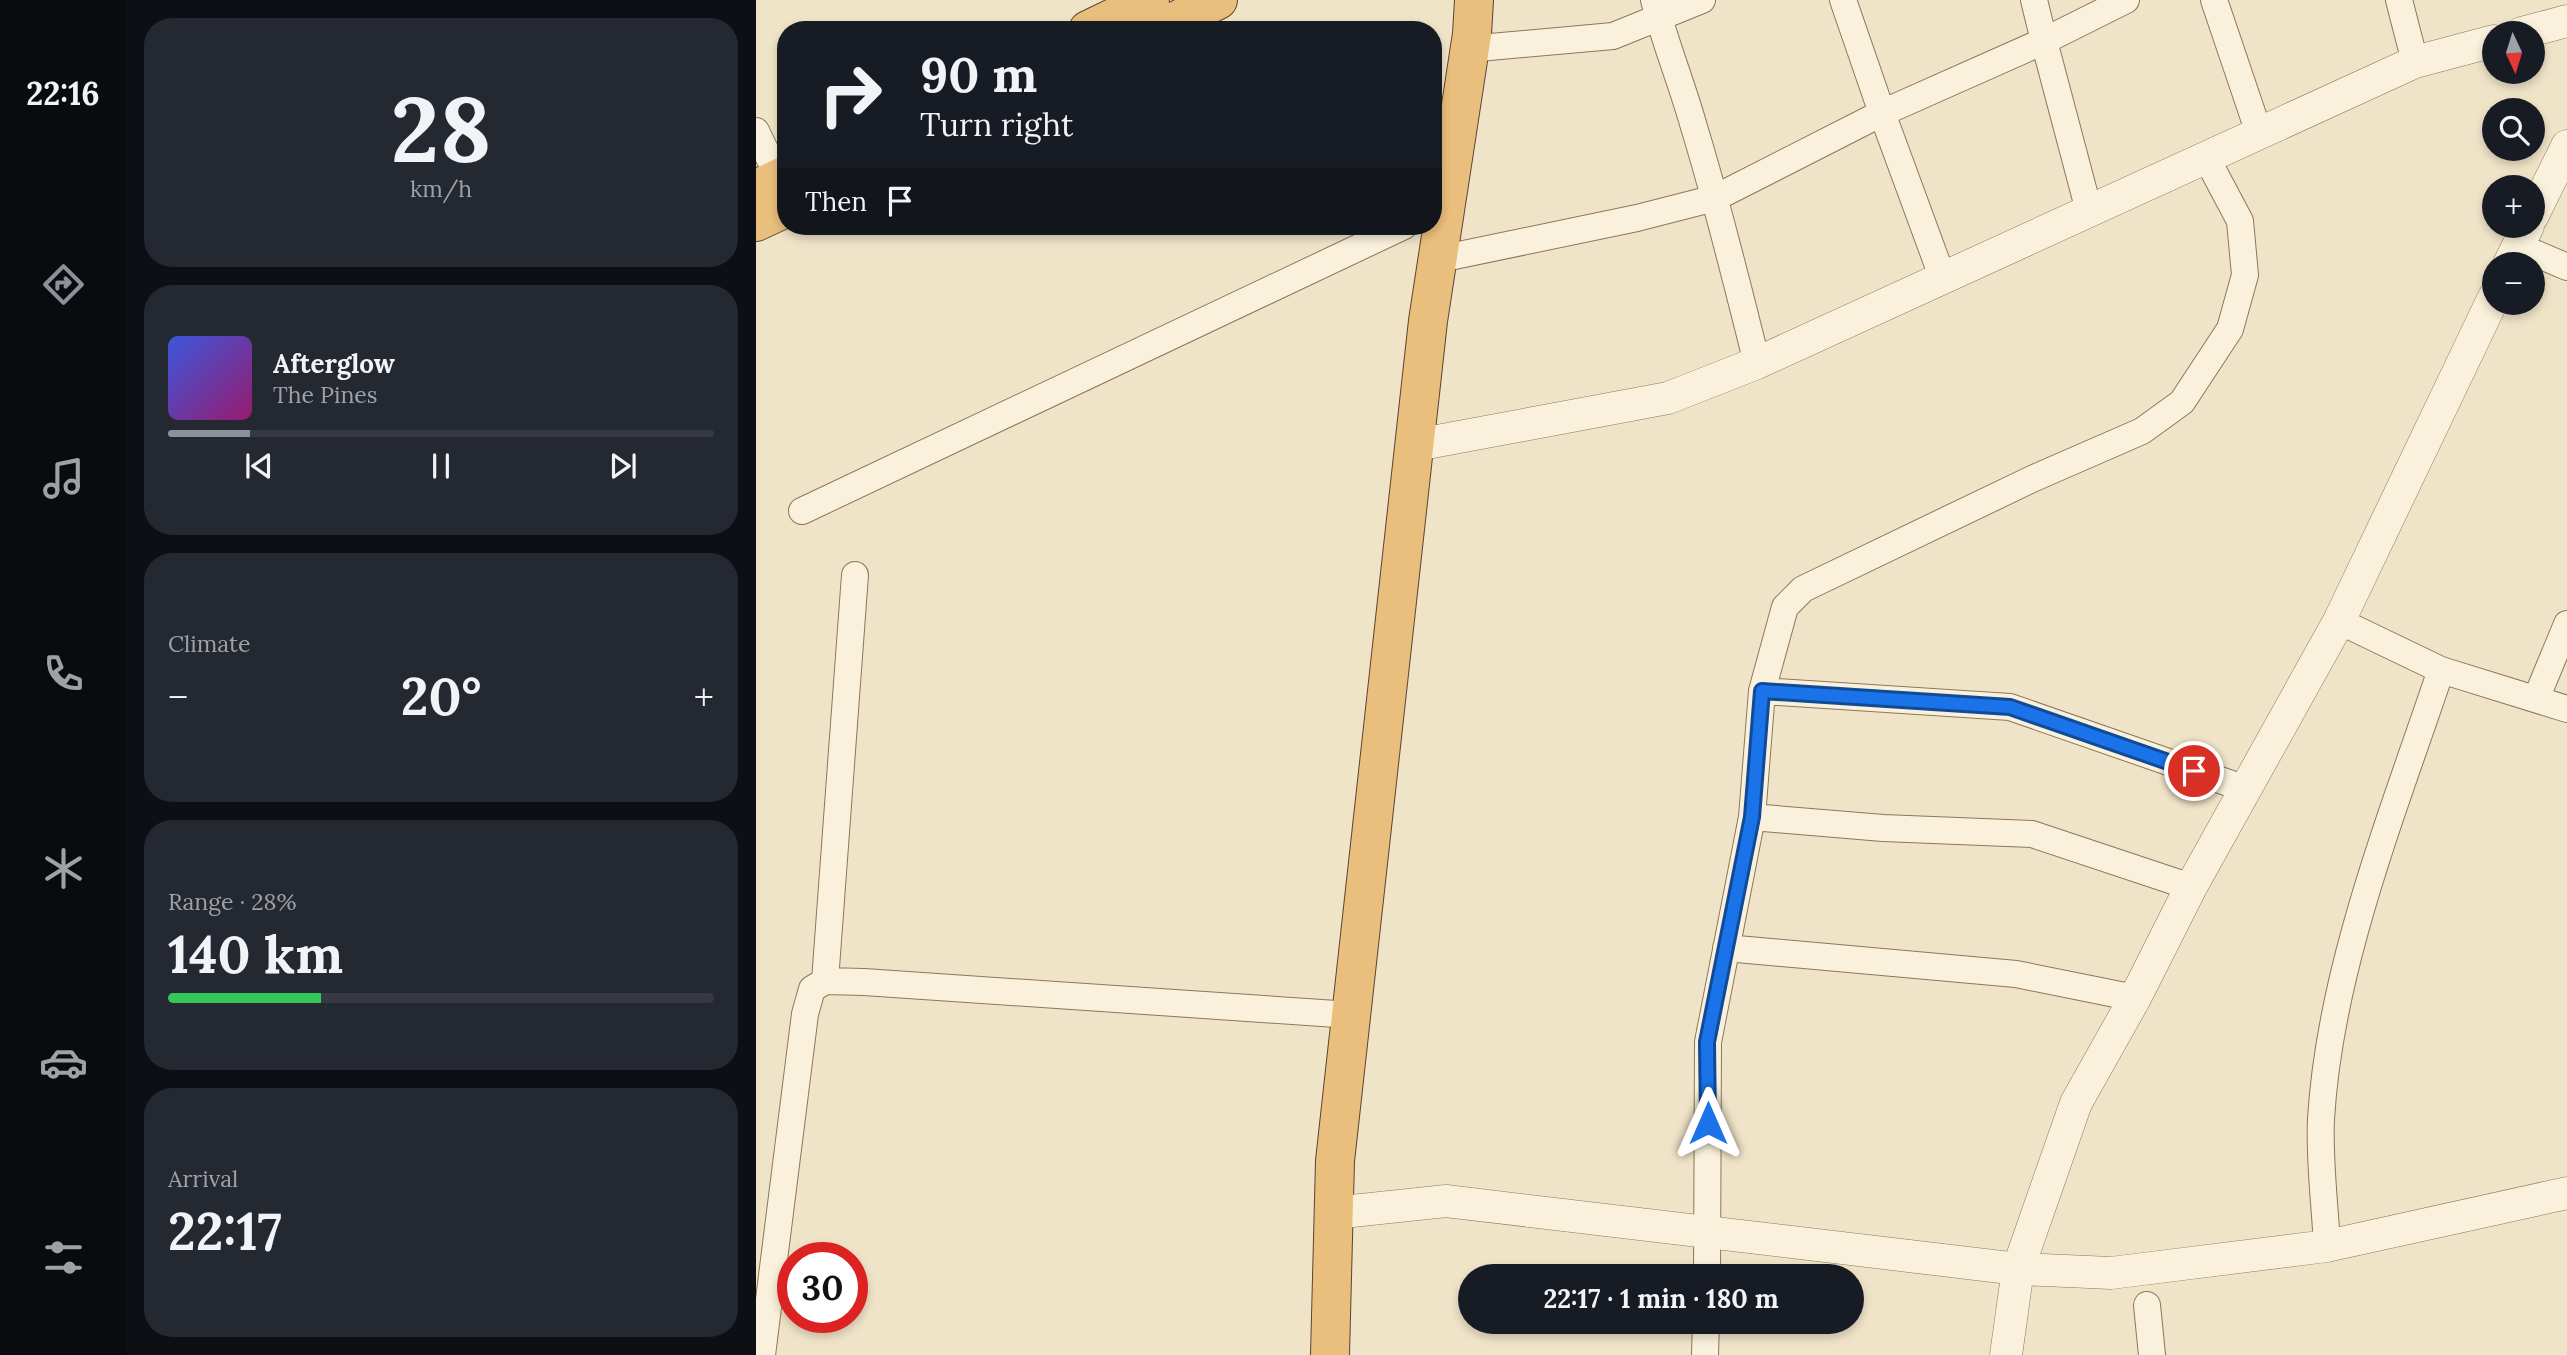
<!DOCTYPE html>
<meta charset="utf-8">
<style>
:root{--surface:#171b24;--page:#242831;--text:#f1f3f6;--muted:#9ea1a6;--line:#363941;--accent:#8c9099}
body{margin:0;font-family:Lora,serif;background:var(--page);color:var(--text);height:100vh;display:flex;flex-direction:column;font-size:26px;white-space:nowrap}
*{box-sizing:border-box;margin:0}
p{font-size:23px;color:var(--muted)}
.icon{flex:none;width:38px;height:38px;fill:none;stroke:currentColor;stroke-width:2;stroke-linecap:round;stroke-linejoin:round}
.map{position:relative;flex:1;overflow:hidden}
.sheet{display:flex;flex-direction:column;gap:18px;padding:18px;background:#0d0f14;width:630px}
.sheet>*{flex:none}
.banner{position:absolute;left:21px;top:21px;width:665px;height:214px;border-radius:28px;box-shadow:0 4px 10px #0003;background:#171b24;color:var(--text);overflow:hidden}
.needle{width:46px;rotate:176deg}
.fabs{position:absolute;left:1726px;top:21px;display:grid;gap:14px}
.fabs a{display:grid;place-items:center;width:63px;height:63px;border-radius:50%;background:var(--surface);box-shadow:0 4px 10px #0003;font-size:35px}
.speed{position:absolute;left:21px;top:1242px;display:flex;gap:14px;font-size:35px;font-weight:700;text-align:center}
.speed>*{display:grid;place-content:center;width:91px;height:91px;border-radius:50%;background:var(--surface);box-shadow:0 4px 10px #0003;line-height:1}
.speed .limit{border:10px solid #d22;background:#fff;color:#111}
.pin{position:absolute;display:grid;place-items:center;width:60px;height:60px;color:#fff;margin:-30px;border:4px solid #fff;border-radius:50%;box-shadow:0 2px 7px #0007}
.me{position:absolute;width:77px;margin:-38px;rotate:0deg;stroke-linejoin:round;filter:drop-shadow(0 0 5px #0008)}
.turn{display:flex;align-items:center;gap:24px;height:147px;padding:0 28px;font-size:32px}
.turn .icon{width:91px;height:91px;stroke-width:2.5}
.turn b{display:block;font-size:49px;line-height:60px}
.then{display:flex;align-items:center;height:66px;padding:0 28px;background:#0003;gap:14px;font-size:26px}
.big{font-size:52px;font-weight:700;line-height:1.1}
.sheet .widget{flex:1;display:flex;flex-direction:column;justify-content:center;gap:10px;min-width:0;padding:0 24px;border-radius:28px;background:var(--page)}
.sheet .dial{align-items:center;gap:0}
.dial b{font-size:91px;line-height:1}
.song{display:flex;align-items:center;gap:21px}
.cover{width:84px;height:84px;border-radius:10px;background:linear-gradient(135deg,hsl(230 70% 55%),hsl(320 70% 35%))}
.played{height:7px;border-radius:4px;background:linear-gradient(90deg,var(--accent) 15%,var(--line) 15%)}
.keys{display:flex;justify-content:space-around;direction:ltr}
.heat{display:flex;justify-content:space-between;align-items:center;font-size:38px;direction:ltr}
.charge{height:10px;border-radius:5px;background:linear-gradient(90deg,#34c759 28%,var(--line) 0)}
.trip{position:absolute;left:702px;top:1264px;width:406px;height:70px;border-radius:35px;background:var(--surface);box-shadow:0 4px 10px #0003;font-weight:700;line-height:70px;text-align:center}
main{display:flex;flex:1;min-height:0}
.tabs{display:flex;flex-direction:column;width:126px;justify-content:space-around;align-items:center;background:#090b0e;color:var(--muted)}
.tabs .icon{width:49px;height:49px}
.tabs .selected{color:var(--accent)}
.tabs b{font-size:32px;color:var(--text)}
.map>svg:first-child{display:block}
</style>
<main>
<nav class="tabs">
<b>22:16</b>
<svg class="icon selected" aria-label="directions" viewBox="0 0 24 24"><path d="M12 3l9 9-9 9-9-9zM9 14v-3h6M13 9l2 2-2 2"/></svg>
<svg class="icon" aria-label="music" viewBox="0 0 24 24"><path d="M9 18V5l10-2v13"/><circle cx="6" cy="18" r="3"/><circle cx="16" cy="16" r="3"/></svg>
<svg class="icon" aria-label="phone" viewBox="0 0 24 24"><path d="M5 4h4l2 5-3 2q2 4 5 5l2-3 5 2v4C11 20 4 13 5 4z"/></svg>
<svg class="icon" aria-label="climate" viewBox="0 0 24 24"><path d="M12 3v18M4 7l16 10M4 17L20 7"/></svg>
<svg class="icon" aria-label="car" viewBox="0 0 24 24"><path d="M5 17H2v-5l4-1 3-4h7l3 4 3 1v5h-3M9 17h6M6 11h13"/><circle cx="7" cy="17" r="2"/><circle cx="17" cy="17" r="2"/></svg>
<svg class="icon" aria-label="filters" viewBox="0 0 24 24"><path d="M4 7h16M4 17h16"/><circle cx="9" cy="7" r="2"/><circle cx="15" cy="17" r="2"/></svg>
</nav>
<section class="sheet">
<div class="widget dial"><b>28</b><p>km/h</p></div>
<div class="widget">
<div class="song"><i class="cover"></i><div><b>Afterglow</b><p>The Pines</p></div></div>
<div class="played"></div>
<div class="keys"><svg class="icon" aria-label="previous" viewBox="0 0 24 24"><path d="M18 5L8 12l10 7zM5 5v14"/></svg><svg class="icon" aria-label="pause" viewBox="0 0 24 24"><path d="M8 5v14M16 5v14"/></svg><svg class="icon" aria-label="next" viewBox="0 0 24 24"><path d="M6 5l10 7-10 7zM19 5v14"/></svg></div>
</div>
<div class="widget"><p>Climate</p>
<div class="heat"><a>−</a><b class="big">20°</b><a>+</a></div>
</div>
<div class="widget"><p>Range · 28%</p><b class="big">140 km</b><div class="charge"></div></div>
<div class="widget"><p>Arrival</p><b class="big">22:17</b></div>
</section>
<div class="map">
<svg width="1811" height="1355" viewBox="0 0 1811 1355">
<rect width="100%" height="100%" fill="#f0e4c8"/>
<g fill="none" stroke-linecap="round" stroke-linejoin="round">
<defs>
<path id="minor" d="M898,0C909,43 926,84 938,127C962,205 981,284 1001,363
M1087,0L1126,113L1288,41L1333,211
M1278,0L1288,41L1370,0
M1458,0L1503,133
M1643,0L1659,62
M712,49L857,36L946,0
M0,131L29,191
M1762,246L1811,267
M679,260L881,218L959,198L1126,113L1187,279
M46,511L648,226
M1583,621L1685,670L1811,709
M1006,691L1254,707L1490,789
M1780,699L1811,624
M996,817L1127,828L1276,834L1435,887
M970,948L1260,974L1379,998
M69,981L99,575
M1571,1246C1569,1205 1563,1161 1565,1119C1574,968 1637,813 1685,670
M951,1276L952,1042L996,817L1006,691L1029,607L1047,589L1276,479L1386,431L1426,402L1474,329L1489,275L1484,221L1450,157
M1391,1305L1396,1355
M6,1355L49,1014L56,989L69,981L108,982L595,1015
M949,1355L950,1321"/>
<path id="tertiary" d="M1766,33L1811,21
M1776,217L1811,146
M1753,264L1772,226
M660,445L912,398L1001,363L1659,62L1738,41
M577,1213L690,1201L1262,1269L1320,1103L1379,998L1435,887L1583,621L1738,297
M1250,1355L1262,1269L1355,1273L1571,1246L1811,1193"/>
<path id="trunk" d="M332,30L394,0
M401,30L462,0
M0,189L30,175
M0,222L30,208
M574,1355L579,1161L672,321L716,34L718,0"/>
</defs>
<use href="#minor" stroke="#8d765c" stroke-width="28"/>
<use href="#tertiary" stroke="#8d765c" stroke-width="33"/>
<use href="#trunk" stroke="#5b4430" stroke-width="40"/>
<use href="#minor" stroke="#faf1dc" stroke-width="26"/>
<use href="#tertiary" stroke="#faf1dc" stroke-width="32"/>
<use href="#trunk" stroke="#eabe7c" stroke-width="38"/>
</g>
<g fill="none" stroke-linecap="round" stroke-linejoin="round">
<defs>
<path id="route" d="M952,1123L951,1042L996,817L1006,691L1254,707L1438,771"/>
</defs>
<use href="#route" stroke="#114b97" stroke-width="18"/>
<use href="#route" stroke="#1a73e8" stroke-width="12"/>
</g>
</svg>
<div class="fabs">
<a><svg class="needle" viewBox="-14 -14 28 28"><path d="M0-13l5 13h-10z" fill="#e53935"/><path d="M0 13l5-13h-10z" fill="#9ea1a6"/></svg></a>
<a><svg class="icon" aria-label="search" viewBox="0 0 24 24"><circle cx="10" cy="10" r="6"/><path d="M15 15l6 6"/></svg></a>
<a>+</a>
<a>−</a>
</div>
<div class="speed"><div class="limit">30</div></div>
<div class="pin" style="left:1438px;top:771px;background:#d93025"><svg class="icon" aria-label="arrive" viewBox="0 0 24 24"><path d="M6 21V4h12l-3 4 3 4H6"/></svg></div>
<svg class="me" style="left:952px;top:1123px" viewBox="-20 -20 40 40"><path d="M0-17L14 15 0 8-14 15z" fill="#1a73e8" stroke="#fff" stroke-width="4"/></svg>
<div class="trip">22:17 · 1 min · 180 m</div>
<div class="banner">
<div class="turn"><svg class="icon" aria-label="right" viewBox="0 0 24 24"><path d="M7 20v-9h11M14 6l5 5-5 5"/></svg><div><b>90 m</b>Turn right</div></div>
<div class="then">Then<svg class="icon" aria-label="arrive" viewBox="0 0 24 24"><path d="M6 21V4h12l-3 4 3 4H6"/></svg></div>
</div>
</div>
</main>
